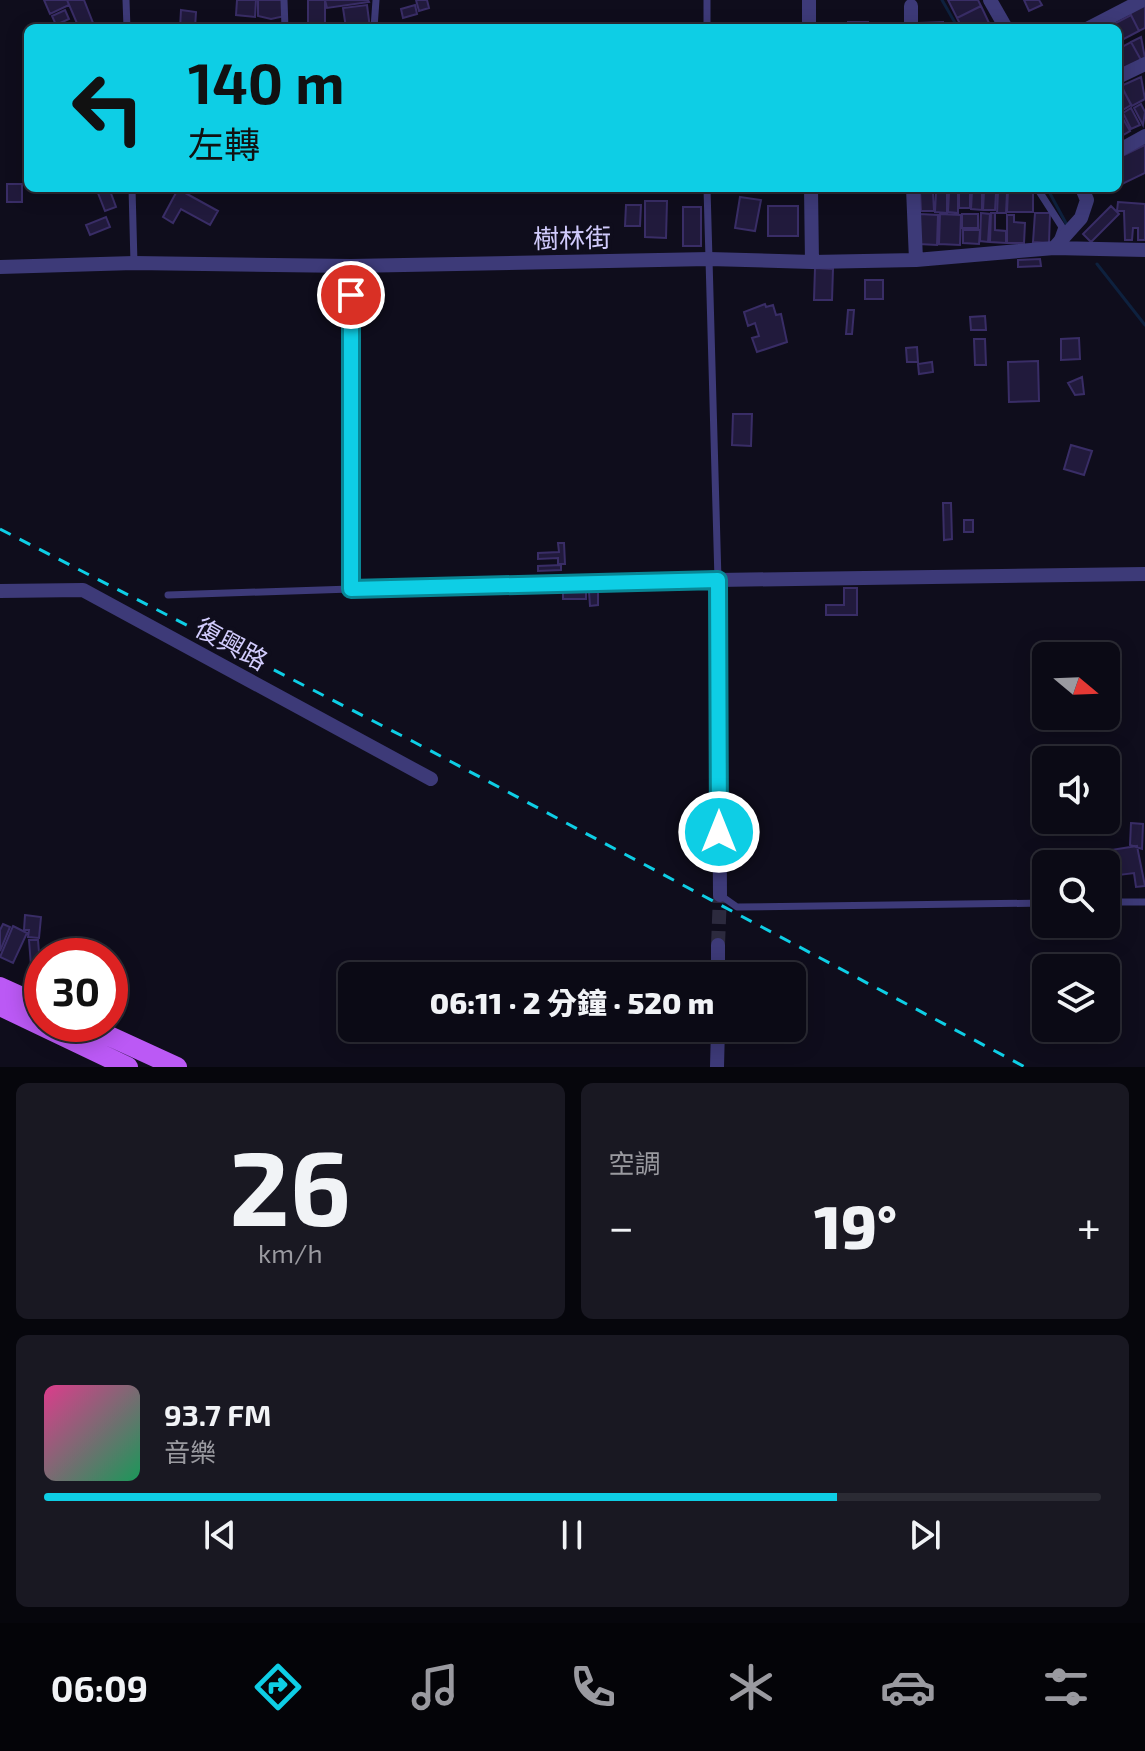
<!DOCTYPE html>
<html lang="zh-TW">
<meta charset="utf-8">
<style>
:root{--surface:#0b0a15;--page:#191822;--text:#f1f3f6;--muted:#9a9aa0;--line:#2b2b34;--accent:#0ecee5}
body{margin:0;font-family:"Exo 2","Noto Sans TC",sans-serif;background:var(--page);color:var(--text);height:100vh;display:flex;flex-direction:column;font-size:30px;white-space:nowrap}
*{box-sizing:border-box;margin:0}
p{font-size:26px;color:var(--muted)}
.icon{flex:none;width:44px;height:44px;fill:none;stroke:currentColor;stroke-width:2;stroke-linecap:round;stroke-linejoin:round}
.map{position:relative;height:1067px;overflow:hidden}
.side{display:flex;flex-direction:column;gap:16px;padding:16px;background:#06060c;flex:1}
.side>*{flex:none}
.guide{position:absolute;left:24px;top:24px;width:1098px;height:168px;border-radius:12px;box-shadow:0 4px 20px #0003,0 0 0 2px var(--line);background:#0ecee5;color:#111;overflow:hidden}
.needle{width:52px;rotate:109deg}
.tools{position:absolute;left:1032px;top:642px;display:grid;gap:16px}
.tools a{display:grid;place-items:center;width:88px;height:88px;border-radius:12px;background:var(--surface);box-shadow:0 4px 20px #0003,0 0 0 2px var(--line);font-size:40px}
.speed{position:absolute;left:24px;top:938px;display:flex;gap:16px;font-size:40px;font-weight:700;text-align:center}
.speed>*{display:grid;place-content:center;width:104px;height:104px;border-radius:50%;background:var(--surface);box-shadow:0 4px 20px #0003,0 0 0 2px var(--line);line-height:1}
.speed .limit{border:12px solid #d22;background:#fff;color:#111}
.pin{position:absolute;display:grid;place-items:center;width:68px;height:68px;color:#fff;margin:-34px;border:4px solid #fff;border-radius:50%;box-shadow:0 2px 8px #0007}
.me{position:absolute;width:88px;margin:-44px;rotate:0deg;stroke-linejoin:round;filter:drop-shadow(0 0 6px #0008)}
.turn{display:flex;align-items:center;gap:28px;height:168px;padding:0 32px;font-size:36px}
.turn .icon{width:104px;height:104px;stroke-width:2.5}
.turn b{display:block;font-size:56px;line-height:68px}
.big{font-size:60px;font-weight:800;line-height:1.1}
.side .widget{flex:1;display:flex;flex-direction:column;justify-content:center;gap:12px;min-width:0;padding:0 28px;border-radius:12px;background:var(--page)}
.side .dial{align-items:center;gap:0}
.dial b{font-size:104px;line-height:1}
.song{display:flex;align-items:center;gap:24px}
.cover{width:96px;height:96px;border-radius:12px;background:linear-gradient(135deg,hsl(330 70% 55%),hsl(150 70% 35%))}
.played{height:8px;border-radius:4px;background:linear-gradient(90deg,var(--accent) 75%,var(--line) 75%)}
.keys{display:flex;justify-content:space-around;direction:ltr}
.heat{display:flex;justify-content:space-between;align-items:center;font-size:44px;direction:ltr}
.side .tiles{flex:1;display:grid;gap:16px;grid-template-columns:1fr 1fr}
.widget:last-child{grid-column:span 2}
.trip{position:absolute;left:338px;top:962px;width:468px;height:80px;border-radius:12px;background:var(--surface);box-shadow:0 4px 20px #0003,0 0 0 2px var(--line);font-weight:800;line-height:80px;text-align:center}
.tabs{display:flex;height:128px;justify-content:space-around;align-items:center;background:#040408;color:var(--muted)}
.tabs .icon{width:56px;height:56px}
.tabs .active{color:var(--accent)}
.tabs b{font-size:36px;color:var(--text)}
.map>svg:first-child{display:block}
</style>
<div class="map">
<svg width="1145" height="1067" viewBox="0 0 1145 1067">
<rect width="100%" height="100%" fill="#0f0d1c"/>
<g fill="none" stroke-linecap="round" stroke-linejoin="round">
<path stroke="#0e213e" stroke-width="3" d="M942,0L958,28
M1047,188L1067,225
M1097,264L1145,325"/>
</g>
<path fill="#211a3c" stroke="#392d66" stroke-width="2" d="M44,0H67L69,5L50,14Z
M67,0H84L95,28H79Z
M237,0H256L255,17L236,15Z
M258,0H285V16L271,19L258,16Z
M308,0H325V28H308Z
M325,0H368L369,2L327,8Z
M416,0H427L429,8L419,11Z
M948,0H978L981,6L957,18Z
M1024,0H1039L1042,5L1029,11Z
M1145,3V28L1139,31L1129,11Z
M367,5L370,28H346L343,8Z
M415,5L417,14L403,18L401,9Z
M981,6L990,25L962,28L957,18Z
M65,10L69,19L56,25L52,16Z
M181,10L196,12L195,28H180Z
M1131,15L1139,31L1120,41L1118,28L1112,25Z
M848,22H868V28H873H848Z
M943,22V28H919V23Z
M1141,37L1145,58L1141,60L1131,42Z
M1131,42L1141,60L1118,72V49Z
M1141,77L1145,99L1132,106L1121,86Z
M1122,87L1131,105L1121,111L1118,89Z
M1141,104L1145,112L1143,125L1134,108Z
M1131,108L1140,125L1131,129L1123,113Z
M1121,115L1130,131L1123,135L1118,124Z
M1145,145V173L1118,186V158Z
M7,184H22V202H7Z
M96,188H109L116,207L105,211Z
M178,189L218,211L210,225L181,209L173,223L163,217Z
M1008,191L1033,192V212H1007Z
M920,192H933L934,211H921Z
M936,192L947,193V213L935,212Z
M959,192H970V208H959Z
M972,192L982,193V210L971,209Z
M984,192L996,193L995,210H983Z
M949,193H958V213L948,212Z
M998,193H1007L1006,213H997Z
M740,197L761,200L755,231L735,228Z
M645,201H667L666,238L645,237Z
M1118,202L1145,204V240H1138V228H1133L1132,240H1125L1124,211H1117Z
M626,205H641L640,226H625Z
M768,206H798V236H768Z
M1111,206L1119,214L1091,242L1083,234Z
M683,207H701V246H683Z
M981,213L990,214L988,242L980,241Z
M991,213H995V230L1006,231V243L990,242Z
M1035,213H1050L1049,243L1033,242Z
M920,214L938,215L937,245L919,244Z
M940,214L961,215L960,245L939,244Z
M962,214H978V228H962Z
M1007,215H1014V222L1025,223L1024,243H1007Z
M106,217L110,227L90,235L86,225Z
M963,230H980L979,244L963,243Z
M1040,259L1041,266L1018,267V260Z
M815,268L833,269L832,300H814Z
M865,280H883V299H865Z
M765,304L766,307L773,305L776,315L781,314L787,342L757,352L752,338L759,336L755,323L748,326L744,312Z
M848,310H854L852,334H846Z
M985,316L986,330H971L970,317Z
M1079,338L1080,359L1061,360V339Z
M974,339H985L986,365H975Z
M917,347L918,362H907L906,348Z
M1038,361L1039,401L1009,402L1008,362Z
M932,362L933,372L919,374L918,364Z
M1082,377L1084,394L1075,395L1068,383Z
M733,414H752L751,446L732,445Z
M1071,445L1092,451L1084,475L1064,469Z
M943,503H951L952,539L944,540Z
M964,520H973V532H964Z
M558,543H564L565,564H558V558L538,559V553L559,552Z
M561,565V570L538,571V566Z
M586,586V599H563V587Z
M844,588H857V615H826V605H844Z
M589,592H598V605L590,606Z
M1131,823L1143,824L1142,849L1130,845Z
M1137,846L1145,886L1136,887L1134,873L1111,876L1109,865L1113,864L1111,850Z
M25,915L41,917L39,938L28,937L29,930H24Z
M3,924L10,927L0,951V930Z
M13,926L27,933L13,963L0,957Z
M29,940H38L40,965L31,966Z"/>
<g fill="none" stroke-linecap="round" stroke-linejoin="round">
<path stroke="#2c2a3e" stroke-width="14" stroke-dasharray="14 7" stroke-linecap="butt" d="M718,945L720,895"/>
<path stroke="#3d3a78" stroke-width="7" d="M126,0L127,28
M284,0L285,28
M707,0V28
M374,28L376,0
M132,188L134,263
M1037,188L1062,227L1058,238
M914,190L1012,188
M351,267V589L718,580L707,188
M168,595L351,589
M720,895L737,907L1046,903
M1106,902H1145"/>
<path stroke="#3d3a78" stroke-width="14" d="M809,0V28
M990,0L1006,28
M911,6V28
M1089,28L1143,0
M1118,77L1145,64
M1118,151L1145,136
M811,188L812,262
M913,188L916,260
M1054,248L1081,218L1087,200L1082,188
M0,267L134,263L351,266L709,259L812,262L916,260L1054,248L1145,250
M0,591L83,590L431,779
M720,895L718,580L1145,574
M718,976V945
M717,1067L718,1028"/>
<path stroke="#bb59f5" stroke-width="20" d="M0,987L42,1006
M0,1006L128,1067
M83,1024L177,1067"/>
<path stroke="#0ecee5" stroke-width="3" stroke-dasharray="12 10" stroke-linecap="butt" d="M0,529L414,742L1025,1067"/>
</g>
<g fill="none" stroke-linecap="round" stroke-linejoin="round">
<defs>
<path id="route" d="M351,295V589L718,580L719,832"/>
</defs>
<use href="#route" stroke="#098695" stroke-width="20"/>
<use href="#route" stroke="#0ecee5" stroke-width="14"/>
</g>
<g text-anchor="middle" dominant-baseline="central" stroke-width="8" stroke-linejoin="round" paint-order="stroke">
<g font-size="26" fill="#d1cbfc" stroke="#0f0d1c">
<text transform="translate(572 237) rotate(-1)">樹林街</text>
<text transform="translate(232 643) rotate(29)">復興路</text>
</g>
</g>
</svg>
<div class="tools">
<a><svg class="needle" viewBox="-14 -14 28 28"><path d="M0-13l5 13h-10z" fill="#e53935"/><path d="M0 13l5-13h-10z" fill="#9a9aa0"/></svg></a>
<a><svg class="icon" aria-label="sound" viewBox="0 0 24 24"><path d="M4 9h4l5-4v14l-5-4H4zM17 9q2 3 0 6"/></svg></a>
<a><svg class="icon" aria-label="search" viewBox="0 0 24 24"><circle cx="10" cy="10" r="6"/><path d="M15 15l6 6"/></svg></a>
<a><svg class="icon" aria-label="layers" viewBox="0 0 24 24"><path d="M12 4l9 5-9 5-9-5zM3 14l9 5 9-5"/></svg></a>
</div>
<div class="speed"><div class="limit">30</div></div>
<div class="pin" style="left:351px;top:295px;background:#d93025"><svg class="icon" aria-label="arrive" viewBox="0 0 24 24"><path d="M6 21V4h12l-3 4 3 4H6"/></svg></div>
<svg class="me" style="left:719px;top:832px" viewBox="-20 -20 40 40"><circle r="17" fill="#0ecee5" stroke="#fff" stroke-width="3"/><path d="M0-11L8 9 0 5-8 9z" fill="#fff"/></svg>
<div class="trip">06:11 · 2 分鐘 · 520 m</div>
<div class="guide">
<div class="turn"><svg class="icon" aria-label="left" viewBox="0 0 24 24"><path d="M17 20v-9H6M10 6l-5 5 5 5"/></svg><div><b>140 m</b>左轉</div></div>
</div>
</div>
<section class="side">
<div class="tiles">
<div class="widget dial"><b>26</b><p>km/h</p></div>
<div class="widget"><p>空調</p>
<div class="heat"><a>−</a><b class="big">19°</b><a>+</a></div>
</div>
<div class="widget">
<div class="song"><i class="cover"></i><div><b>93.7 FM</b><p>音樂</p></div></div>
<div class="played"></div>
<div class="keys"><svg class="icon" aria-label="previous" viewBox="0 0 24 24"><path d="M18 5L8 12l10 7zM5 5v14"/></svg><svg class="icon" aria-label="pause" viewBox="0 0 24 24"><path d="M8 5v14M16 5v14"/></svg><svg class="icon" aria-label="next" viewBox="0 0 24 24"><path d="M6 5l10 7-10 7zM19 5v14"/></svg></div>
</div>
</div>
</section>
<nav class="tabs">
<b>06:09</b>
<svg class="icon active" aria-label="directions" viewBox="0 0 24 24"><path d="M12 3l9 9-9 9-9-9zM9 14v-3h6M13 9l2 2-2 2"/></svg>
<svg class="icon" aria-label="music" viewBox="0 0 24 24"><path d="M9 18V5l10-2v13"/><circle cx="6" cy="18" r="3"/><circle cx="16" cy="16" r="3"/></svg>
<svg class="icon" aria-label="phone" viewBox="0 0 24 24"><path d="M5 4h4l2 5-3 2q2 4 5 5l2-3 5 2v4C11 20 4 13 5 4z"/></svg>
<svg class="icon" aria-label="climate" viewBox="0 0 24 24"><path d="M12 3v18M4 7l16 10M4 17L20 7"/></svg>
<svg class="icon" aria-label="car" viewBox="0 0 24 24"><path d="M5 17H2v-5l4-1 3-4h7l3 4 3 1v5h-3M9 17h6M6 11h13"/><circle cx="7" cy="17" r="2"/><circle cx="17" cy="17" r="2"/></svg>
<svg class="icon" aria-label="filters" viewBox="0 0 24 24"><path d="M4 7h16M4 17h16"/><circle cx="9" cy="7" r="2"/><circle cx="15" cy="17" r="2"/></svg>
</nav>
